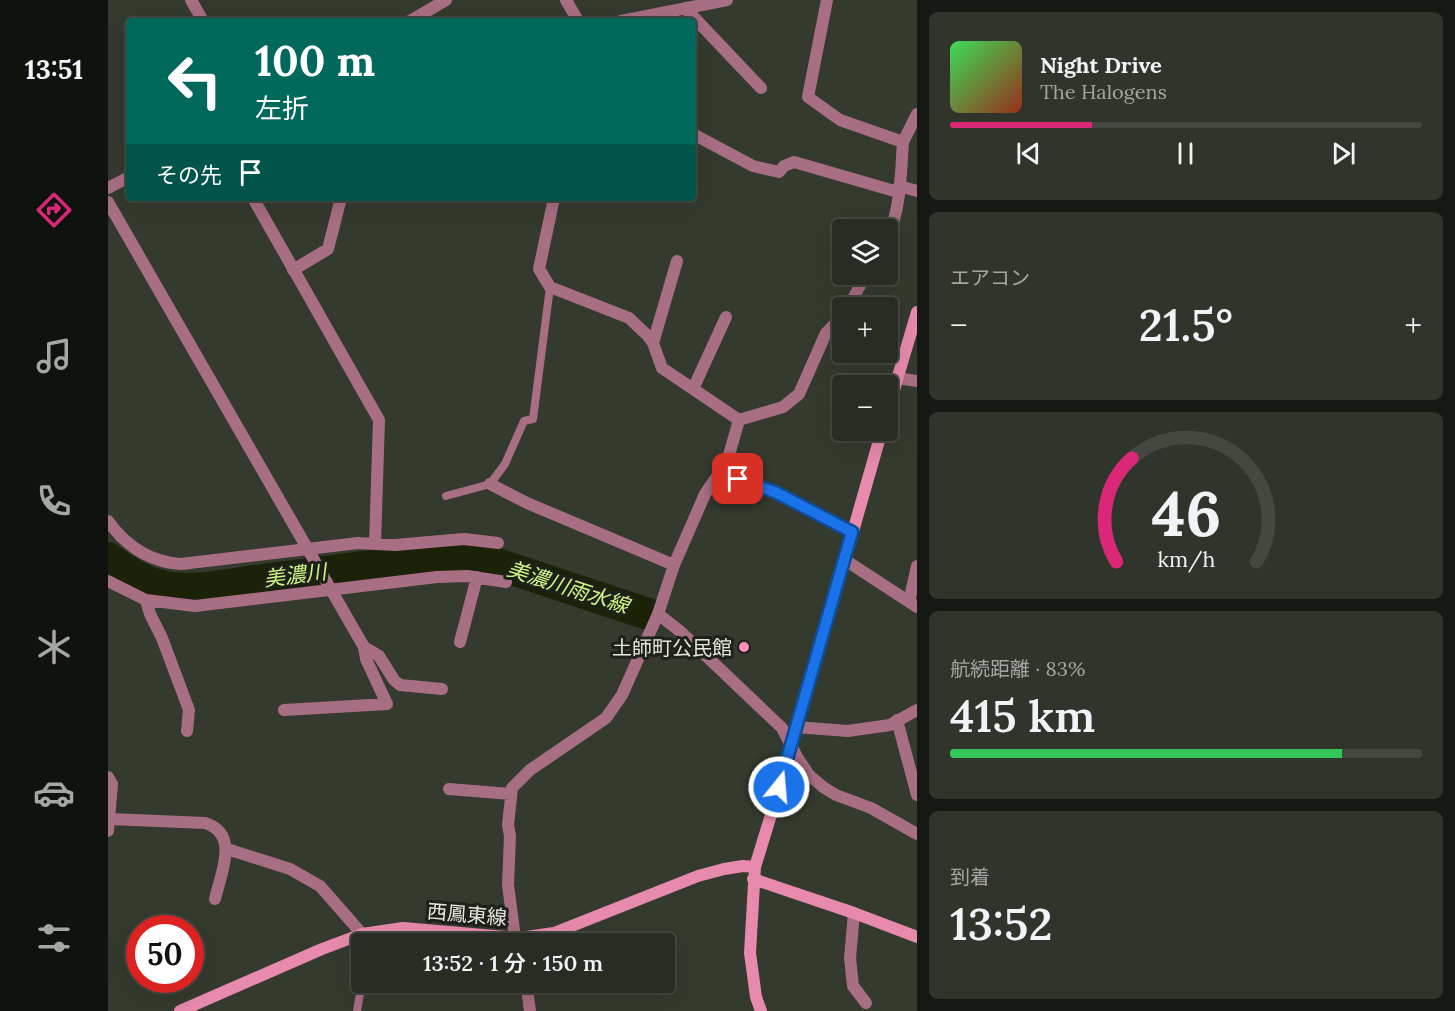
<!DOCTYPE html>
<html lang="ja">
<meta charset="utf-8">
<style>
:root{--surface:#282c22;--page:#30342a;--text:#f1f3f6;--muted:#a5a7a5;--line:#444840;--accent:#db2777}
body{margin:0;font-family:Lora,"Noto Sans JP",serif;background:var(--page);color:var(--text);height:100vh;display:flex;flex-direction:column;font-size:22px;white-space:nowrap}
*{box-sizing:border-box;margin:0}
p{font-size:20px;color:var(--muted)}
.icon{flex:none;width:33px;height:33px;fill:none;stroke:currentColor;stroke-width:2;stroke-linecap:round;stroke-linejoin:round}
.map{position:relative;flex:1;overflow:hidden}
.panel{display:flex;flex-direction:column;gap:12px;padding:12px;background:#161813;width:538px}
.panel>*{flex:none}
.top-card{position:absolute;left:18px;top:18px;width:570px;height:183px;border-radius:6px;box-shadow:0 6px 24px #0002,0 0 0 2px var(--line);background:#00695c;color:#fff;overflow:hidden}
.tools{position:absolute;left:724px;top:219px;display:grid;gap:12px}
.tools a{display:grid;place-items:center;width:66px;height:66px;border-radius:6px;background:var(--surface);box-shadow:0 6px 24px #0002,0 0 0 2px var(--line);font-size:30px}
.speed{position:absolute;left:18px;top:915px;display:flex;gap:12px;font-size:30px;font-weight:700;text-align:center}
.speed>*{display:grid;place-content:center;width:78px;height:78px;border-radius:50%;background:var(--surface);box-shadow:0 6px 24px #0002,0 0 0 2px var(--line);line-height:1}
.speed .limit{border:9px solid #d22;background:#fff;color:#111}
.pin{position:absolute;display:grid;place-items:center;width:51px;height:51px;color:#fff;margin:-26px;border-radius:12px;box-shadow:0 3px 9px #0006}
.me{position:absolute;width:66px;margin:-33px;rotate:17deg;stroke-linejoin:round;filter:drop-shadow(0 0 4px #0008)}
.turn{display:flex;align-items:center;gap:21px;height:126px;padding:0 30px;font-size:27px}
.turn .icon{width:78px;height:78px;stroke-width:2.5}
.turn b{display:block;font-size:42px;line-height:51px}
.then{display:flex;align-items:center;height:57px;padding:0 30px;background:#0003;gap:12px;font-size:22px}
.big{font-size:45px;font-weight:600;line-height:1.1}
.panel .widget{flex:1;display:flex;flex-direction:column;justify-content:center;gap:9px;min-width:0;padding:0 21px;border-radius:9px;background:var(--page)}
.panel .dial{align-items:center;gap:0}
.dial svg{height:156px;overflow:visible;fill:none;stroke:var(--line);stroke-width:7;stroke-linecap:round;text-anchor:middle}
.dial text{fill:var(--text);stroke:none}
.song{display:flex;align-items:center;gap:18px}
.cover{width:72px;height:72px;border-radius:9px;background:linear-gradient(135deg,hsl(130 70% 55%),hsl(10 70% 35%))}
.played{height:6px;border-radius:3px;background:linear-gradient(90deg,var(--accent) 30%,var(--line) 30%)}
.keys{display:flex;justify-content:space-around;direction:ltr}
.heat{display:flex;justify-content:space-between;align-items:center;font-size:33px;direction:ltr}
.charge{height:9px;border-radius:4px;background:linear-gradient(90deg,#34c759 83%,var(--line) 0)}
.trip{position:absolute;left:243px;top:933px;width:324px;height:60px;border-radius:6px;background:var(--surface);box-shadow:0 6px 24px #0002,0 0 0 2px var(--line);font-weight:600;line-height:60px;text-align:center}
main{display:flex;flex:1;min-height:0}
.tabs{display:flex;flex-direction:column;width:108px;justify-content:space-around;align-items:center;background:#10120e;color:var(--muted)}
.tabs .icon{width:42px;height:42px}
.tabs .on{color:var(--accent)}
.tabs b{font-size:27px;color:var(--text)}
.map>svg:first-child{display:block}
</style>
<main>
<nav class="tabs">
<b>13:51</b>
<svg class="icon on" aria-label="directions" viewBox="0 0 24 24"><path d="M12 3l9 9-9 9-9-9zM9 14v-3h6M13 9l2 2-2 2"/></svg>
<svg class="icon" aria-label="music" viewBox="0 0 24 24"><path d="M9 18V5l10-2v13"/><circle cx="6" cy="18" r="3"/><circle cx="16" cy="16" r="3"/></svg>
<svg class="icon" aria-label="phone" viewBox="0 0 24 24"><path d="M5 4h4l2 5-3 2q2 4 5 5l2-3 5 2v4C11 20 4 13 5 4z"/></svg>
<svg class="icon" aria-label="climate" viewBox="0 0 24 24"><path d="M12 3v18M4 7l16 10M4 17L20 7"/></svg>
<svg class="icon" aria-label="car" viewBox="0 0 24 24"><path d="M5 17H2v-5l4-1 3-4h7l3 4 3 1v5h-3M9 17h6M6 11h13"/><circle cx="7" cy="17" r="2"/><circle cx="17" cy="17" r="2"/></svg>
<svg class="icon" aria-label="filters" viewBox="0 0 24 24"><path d="M4 7h16M4 17h16"/><circle cx="9" cy="7" r="2"/><circle cx="15" cy="17" r="2"/></svg>
</nav>
<div class="map">
<svg width="809" height="1011" viewBox="0 0 809 1011">
<rect width="100%" height="100%" fill="#353a2e"/>
<g fill="none" stroke-linecap="round" stroke-linejoin="round">
<path stroke="#1a2308" stroke-width="32" d="M0,558C20,573 40,585 65,588C96,591 126,583 156,580C217,572 277,564 337,557L365,558L386,563L540,614"/>
<path stroke="#a86e83" stroke-width="8" d="M338,496L382,484L397,464L416,421L425,419L442,287
M249,1011L254,982"/>
<path stroke="#a86e83" stroke-width="12" d="M83,0L95,21
M458,0L470,21
M719,0L700,97L732,120L795,142C793,169 793,210 780,235
M577,8L653,88
M513,21L619,0
M585,134L645,166L671,172L676,166L686,162L790,192
M795,142L809,114
M791,186L809,191
M145,198L271,420L267,544
M446,198L431,269L442,287L521,318L539,335L545,343L554,368L631,420L675,407L691,394L718,333L735,315
M185,270L220,249L233,198
M740,308L758,274
M545,343L569,261
M789,378L809,381
M585,389L618,317
M611,473L667,492L745,532
M382,484L419,503L566,565
M0,521C18,546 42,562 73,564L250,543L287,545L356,539L390,543
M737,560L809,607
M0,581L38,600L87,606L329,577L359,576L398,582
M38,600L42,614L54,638L81,710L79,731
M801,602L809,566
M550,614L573,632L674,728L689,757L701,775L715,787L728,795L763,808L809,834
M352,642L369,577
M256,647L271,656L286,680L292,685L334,689
M176,710L279,704L258,659L256,647
M789,720L809,795
M688,727L740,731L782,725L809,710
M0,777L4,784L0,831
M341,789L403,794
M2,819L97,823C132,834 113,873 107,899
M119,849L182,869L212,886L254,934
M746,913L742,958L745,986L758,1003
M407,938L400,885L402,836L400,825L404,788L422,770L498,718L514,695L550,614L566,565L597,494L619,462L631,420
M418,982L422,1011"/>
<path stroke="#a86e83" stroke-width="12" d="M302,21L338,0
M0,188L21,177
M0,202L256,647"/>
<path stroke="#e78aad" stroke-width="12" d="M780,410L809,312
M645,879L746,913L809,937
M72,1011L214,949L254,934L295,928L411,938L446,933L590,876L616,869L635,866L647,867
M653,1011L648,997L642,953L647,867L677,769L774,430"/>
</g>
<g fill="none" stroke-linecap="round" stroke-linejoin="round">
<defs>
<path id="route" d="M630,479L667,492L744,532L671,787"/>
</defs>
<use href="#route" stroke="#114b97" stroke-width="15"/>
<use href="#route" stroke="#1a73e8" stroke-width="10"/>
</g>
<circle fill="#ff8eba" stroke="#1e201a" stroke-width="2" cx="636" cy="647" r="6"/>
<g text-anchor="middle" dominant-baseline="central" stroke-width="6" stroke-linejoin="round" paint-order="stroke">
<g font-size="20" fill="#e4e7df" stroke="#1e201a" text-anchor="end">
<text x="624" y="647">土師町公民館</text>
</g>
<g font-size="20" fill="#e4e7df" stroke="#1e201a">
<text transform="translate(359 914) rotate(5)">西鳳東線</text>
</g>
<g font-size="21" font-style="italic" fill="#cff585" stroke="#1e201a">
<text transform="translate(187 575) rotate(-7)">美濃川</text>
<text transform="translate(460 587) rotate(18)">美濃川雨水線</text>
</g>
</g>
</svg>
<div class="tools">
<a><svg class="icon" aria-label="layers" viewBox="0 0 24 24"><path d="M12 4l9 5-9 5-9-5zM3 14l9 5 9-5"/></svg></a>
<a>+</a>
<a>−</a>
</div>
<div class="speed"><div class="limit">50</div></div>
<div class="pin" style="left:630px;top:479px;background:#d93025"><svg class="icon" aria-label="arrive" viewBox="0 0 24 24"><path d="M6 21V4h12l-3 4 3 4H6"/></svg></div>
<svg class="me" style="left:671px;top:787px" viewBox="-20 -20 40 40"><circle r="17" fill="#1a73e8" stroke="#fff" stroke-width="3"/><path d="M0-11L8 9 0 5-8 9z" fill="#fff"/></svg>
<div class="trip">13:52 · 1 分 · 150 m</div>
<div class="top-card">
<div class="turn"><svg class="icon" aria-label="left" viewBox="0 0 24 24"><path d="M17 20v-9H6M10 6l-5 5 5 5"/></svg><div><b>100 m</b>左折</div></div>
<div class="then">その先<svg class="icon" aria-label="arrive" viewBox="0 0 24 24"><path d="M6 21V4h12l-3 4 3 4H6"/></svg></div>
</div>
</div>
<section class="panel">
<div class="widget">
<div class="song"><i class="cover"></i><div><b>Night Drive</b><p>The Halogens</p></div></div>
<div class="played"></div>
<div class="keys"><svg class="icon" aria-label="previous" viewBox="0 0 24 24"><path d="M18 5L8 12l10 7zM5 5v14"/></svg><svg class="icon" aria-label="pause" viewBox="0 0 24 24"><path d="M8 5v14M16 5v14"/></svg><svg class="icon" aria-label="next" viewBox="0 0 24 24"><path d="M6 5l10 7-10 7zM19 5v14"/></svg></div>
</div>
<div class="widget"><p>エアコン</p>
<div class="heat"><a>−</a><b class="big">21.5°</b><a>+</a></div>
</div>
<div class="widget dial"><svg viewBox="0 0 100 80">
<path d="M14 69A42 42 0 1 1 86 69"/>
<path d="M14 69A42 42 0 0 1 22 16" stroke="#db2777"/>
<text x="50" y="56" font-size="32" font-weight="700">46</text>
<text x="50" y="72" font-size="11">km/h</text>
</svg></div>
<div class="widget"><p>航続距離 · 83%</p><b class="big">415 km</b><div class="charge"></div></div>
<div class="widget"><p>到着</p><b class="big">13:52</b></div>
</section>
</main>
